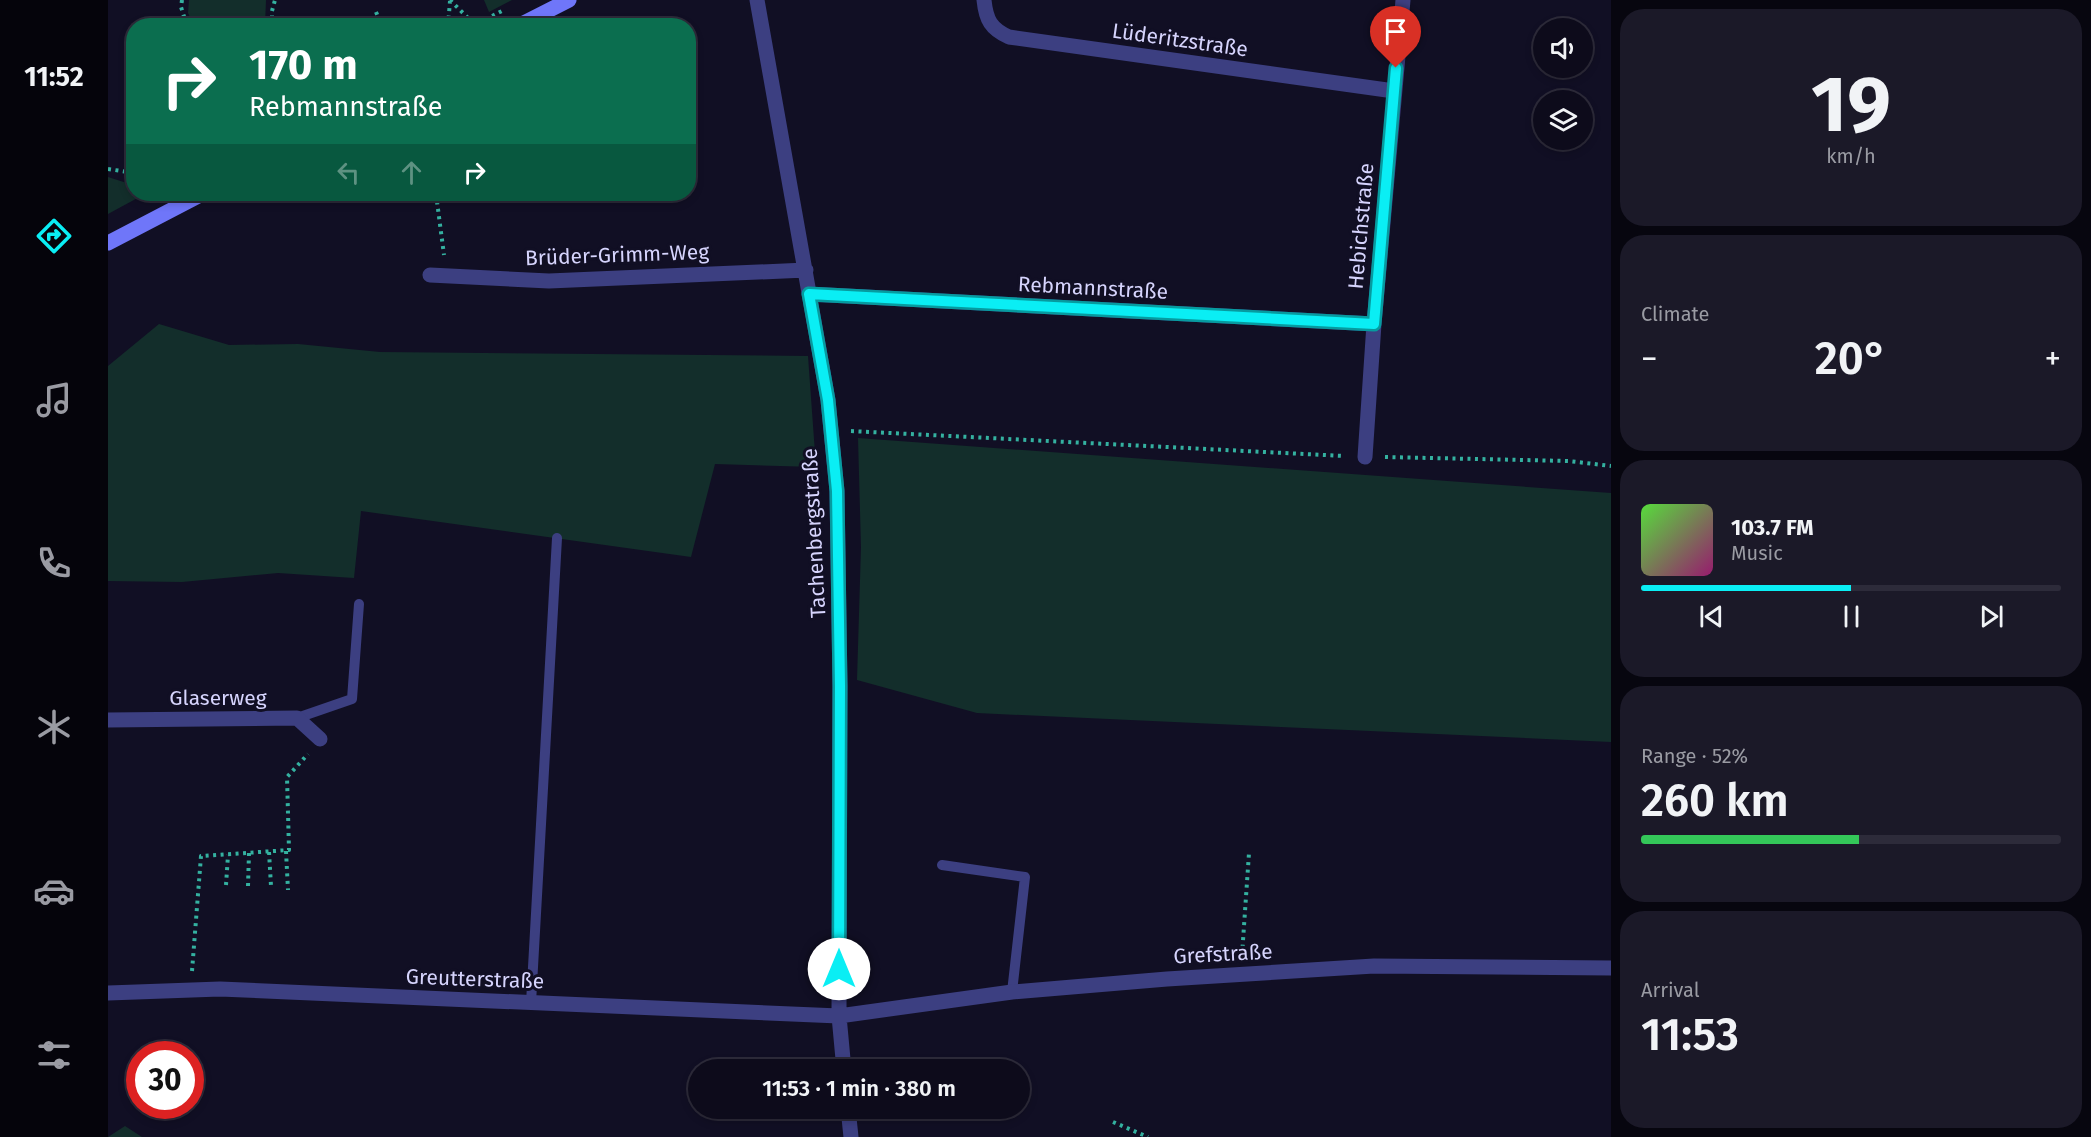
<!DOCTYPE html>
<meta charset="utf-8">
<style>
:root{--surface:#0d0b1b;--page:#1b1928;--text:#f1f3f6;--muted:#9a9ba3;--line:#2d2b3a;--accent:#0aeef4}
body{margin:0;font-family:"Fira Sans",sans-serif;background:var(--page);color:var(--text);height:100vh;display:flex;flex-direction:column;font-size:22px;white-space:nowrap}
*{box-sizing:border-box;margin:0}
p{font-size:20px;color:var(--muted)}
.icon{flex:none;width:33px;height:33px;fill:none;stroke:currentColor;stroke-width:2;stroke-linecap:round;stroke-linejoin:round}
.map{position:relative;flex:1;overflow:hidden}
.panel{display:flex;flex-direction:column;gap:9px;padding:9px;background:#07060f;width:480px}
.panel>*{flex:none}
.top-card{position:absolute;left:18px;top:18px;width:570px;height:183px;border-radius:24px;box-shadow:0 3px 9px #0003,0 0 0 2px var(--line);background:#0b6e4f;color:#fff;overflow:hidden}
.fabs{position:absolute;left:1425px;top:18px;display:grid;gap:12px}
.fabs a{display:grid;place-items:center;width:60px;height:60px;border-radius:50%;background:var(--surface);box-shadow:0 3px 9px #0003,0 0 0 2px var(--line);font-size:30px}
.speed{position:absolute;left:18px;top:1041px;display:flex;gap:12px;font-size:30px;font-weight:700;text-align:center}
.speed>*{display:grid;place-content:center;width:78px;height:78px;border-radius:50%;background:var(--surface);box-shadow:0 3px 9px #0003,0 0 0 2px var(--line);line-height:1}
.speed .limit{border:9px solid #d22;background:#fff;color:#111}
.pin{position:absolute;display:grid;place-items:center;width:51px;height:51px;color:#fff;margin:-62px -26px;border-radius:50% 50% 50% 0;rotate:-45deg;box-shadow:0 0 6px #0007}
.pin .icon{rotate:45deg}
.me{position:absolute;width:66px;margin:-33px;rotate:0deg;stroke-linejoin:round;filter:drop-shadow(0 0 4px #0008)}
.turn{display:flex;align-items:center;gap:21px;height:126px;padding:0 24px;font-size:27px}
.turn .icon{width:78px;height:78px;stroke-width:2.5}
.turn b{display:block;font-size:42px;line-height:51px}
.lanes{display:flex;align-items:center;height:57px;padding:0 24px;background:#0003;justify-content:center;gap:30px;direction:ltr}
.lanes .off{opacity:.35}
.big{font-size:45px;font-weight:600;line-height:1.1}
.panel .card{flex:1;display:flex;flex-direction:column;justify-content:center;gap:9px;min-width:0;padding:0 21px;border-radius:24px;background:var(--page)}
.panel .dial{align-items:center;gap:0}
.dial b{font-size:78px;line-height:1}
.song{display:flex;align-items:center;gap:18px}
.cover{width:72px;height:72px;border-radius:9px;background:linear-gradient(135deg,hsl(110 70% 55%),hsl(320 70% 35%))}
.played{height:6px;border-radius:3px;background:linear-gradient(90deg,var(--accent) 50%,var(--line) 50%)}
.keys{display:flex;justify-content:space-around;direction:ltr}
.heat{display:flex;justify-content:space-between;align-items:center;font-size:33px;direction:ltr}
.charge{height:9px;border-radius:4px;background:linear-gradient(90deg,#34c759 52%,var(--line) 0)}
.trip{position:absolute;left:580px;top:1059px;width:342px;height:60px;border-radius:30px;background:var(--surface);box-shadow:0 3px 9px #0003,0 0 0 2px var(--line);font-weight:600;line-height:60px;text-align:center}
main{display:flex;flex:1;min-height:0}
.dock{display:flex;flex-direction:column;width:108px;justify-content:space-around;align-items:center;background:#05040b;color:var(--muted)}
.dock .icon{width:42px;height:42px}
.dock .current{color:var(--accent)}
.dock b{font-size:27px;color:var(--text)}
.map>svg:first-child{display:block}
</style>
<main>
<nav class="dock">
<b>11:52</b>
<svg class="icon current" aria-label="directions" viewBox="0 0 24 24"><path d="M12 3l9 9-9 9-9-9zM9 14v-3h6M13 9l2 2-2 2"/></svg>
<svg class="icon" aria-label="music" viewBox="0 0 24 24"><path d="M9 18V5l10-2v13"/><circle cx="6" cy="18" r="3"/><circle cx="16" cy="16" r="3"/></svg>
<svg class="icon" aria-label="phone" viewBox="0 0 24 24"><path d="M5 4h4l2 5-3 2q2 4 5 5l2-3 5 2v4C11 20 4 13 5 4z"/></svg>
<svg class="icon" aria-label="climate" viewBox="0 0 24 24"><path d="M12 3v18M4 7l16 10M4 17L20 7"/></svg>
<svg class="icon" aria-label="car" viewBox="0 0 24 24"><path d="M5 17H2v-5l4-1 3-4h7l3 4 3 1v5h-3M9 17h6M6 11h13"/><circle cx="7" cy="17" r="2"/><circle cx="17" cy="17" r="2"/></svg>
<svg class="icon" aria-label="filters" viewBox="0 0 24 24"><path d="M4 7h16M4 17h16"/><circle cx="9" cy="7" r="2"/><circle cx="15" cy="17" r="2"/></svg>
</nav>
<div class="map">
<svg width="1503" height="1137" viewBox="0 0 1503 1137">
<rect width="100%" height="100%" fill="#110f24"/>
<path fill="#132e2b" d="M81,0H158L157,25H86L80,13Z
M376,0H404L381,12Z
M0,177L25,185L26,194L35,195L0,214Z
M51,324L121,345L190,344L272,352L700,356L708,467L607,464L583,557L253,511L246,578L170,573L74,582L0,581V366Z
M750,438L1503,493V742L869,713L749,680L753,547Z
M17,1126L34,1137H0Z"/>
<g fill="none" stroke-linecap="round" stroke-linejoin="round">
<path stroke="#34b1a0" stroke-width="4" stroke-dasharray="3 4.5" stroke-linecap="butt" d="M74,0L73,7L79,26
M342,0L360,18L372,22
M268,12L274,26
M164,26V11L167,0
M340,26L342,1
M364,26L396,10
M0,169L26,173
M328,194L336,255
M743,431L1236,456
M1277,457L1461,461L1503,466
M178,851L180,890
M161,852L163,886
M118,885L120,855
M140,886L141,853
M1134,955L1141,853
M84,971L93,856L181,850L179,777L200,754
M1005,1122L1040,1137"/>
<path stroke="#3c3f81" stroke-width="10" d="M189,718L244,699L251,604
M834,865L917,877L904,992
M423,1003L449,538"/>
<path stroke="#3c3f81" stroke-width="15" d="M649,0L720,400L729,491L732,686L731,1016L736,1070
M876,0C878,20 883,29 901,37L1286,91
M322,275L441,281L698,270
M701,294L1266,324
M1257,457L1266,324L1295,0
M0,720L189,718L212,739
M0,993L112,989L731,1016L904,992L1059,979L1266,966L1503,968
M740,1108L743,1137"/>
<path stroke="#6f76f9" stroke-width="15" d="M410,26L461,0
M0,243L94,194"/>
</g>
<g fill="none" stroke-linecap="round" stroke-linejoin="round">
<defs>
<path id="route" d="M731,969L732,686L729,491L720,400L701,294L1266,324L1288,68"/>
</defs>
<use href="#route" stroke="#069b9f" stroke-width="15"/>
<use href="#route" stroke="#0aeef4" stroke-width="10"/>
</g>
<g text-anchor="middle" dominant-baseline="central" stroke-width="6" stroke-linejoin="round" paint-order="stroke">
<g font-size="21" fill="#d6d4fd" stroke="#110f24">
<text transform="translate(1072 40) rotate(8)">Lüderitzstraße</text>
<text transform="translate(1253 226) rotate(-85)">Hebichstraße</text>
<text transform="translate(509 255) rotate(-2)">Brüder-Grimm-Weg</text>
<text transform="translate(985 288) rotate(3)">Rebmannstraße</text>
<text transform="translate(706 533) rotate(-93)">Tachenbergstraße</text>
<text x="110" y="698">Glaserweg</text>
<text transform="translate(1115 954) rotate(-3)">Grefstraße</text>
<text transform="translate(367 979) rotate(2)">Greutterstraße</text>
</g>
</g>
</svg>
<div class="fabs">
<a><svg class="icon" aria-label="sound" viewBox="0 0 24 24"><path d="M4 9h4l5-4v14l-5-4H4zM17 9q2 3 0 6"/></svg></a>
<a><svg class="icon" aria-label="layers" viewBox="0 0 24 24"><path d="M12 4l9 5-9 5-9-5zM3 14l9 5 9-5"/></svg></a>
</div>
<div class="speed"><div class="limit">30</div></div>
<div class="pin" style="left:1288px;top:68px;background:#d93025"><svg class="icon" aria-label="arrive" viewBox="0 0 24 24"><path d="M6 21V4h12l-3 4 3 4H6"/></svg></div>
<svg class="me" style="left:731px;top:969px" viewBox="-20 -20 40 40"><circle r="19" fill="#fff"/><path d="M0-13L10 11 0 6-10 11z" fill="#0aeef4"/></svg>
<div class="trip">11:53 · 1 min · 380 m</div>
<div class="top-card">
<div class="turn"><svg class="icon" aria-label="right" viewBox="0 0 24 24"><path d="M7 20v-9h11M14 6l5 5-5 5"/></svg><div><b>170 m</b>Rebmannstraße</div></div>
<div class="lanes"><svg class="icon off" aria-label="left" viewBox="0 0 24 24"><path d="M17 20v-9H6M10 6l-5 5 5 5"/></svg><svg class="icon off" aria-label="ahead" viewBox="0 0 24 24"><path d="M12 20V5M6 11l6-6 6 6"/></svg><svg class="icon" aria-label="right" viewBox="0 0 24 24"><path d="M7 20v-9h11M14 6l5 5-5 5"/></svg></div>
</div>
</div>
<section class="panel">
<div class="card dial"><b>19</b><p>km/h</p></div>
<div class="card"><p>Climate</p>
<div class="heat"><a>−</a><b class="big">20°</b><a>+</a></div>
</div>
<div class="card">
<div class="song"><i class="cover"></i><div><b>103.7 FM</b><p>Music</p></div></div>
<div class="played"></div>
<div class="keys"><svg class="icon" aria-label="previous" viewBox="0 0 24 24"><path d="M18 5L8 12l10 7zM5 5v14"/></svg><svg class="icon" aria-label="pause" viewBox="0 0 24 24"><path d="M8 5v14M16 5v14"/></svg><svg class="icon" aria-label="next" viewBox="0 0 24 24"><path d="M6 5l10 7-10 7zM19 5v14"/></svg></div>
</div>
<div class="card"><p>Range · 52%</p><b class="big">260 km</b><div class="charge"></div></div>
<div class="card"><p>Arrival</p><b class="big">11:53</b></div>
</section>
</main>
